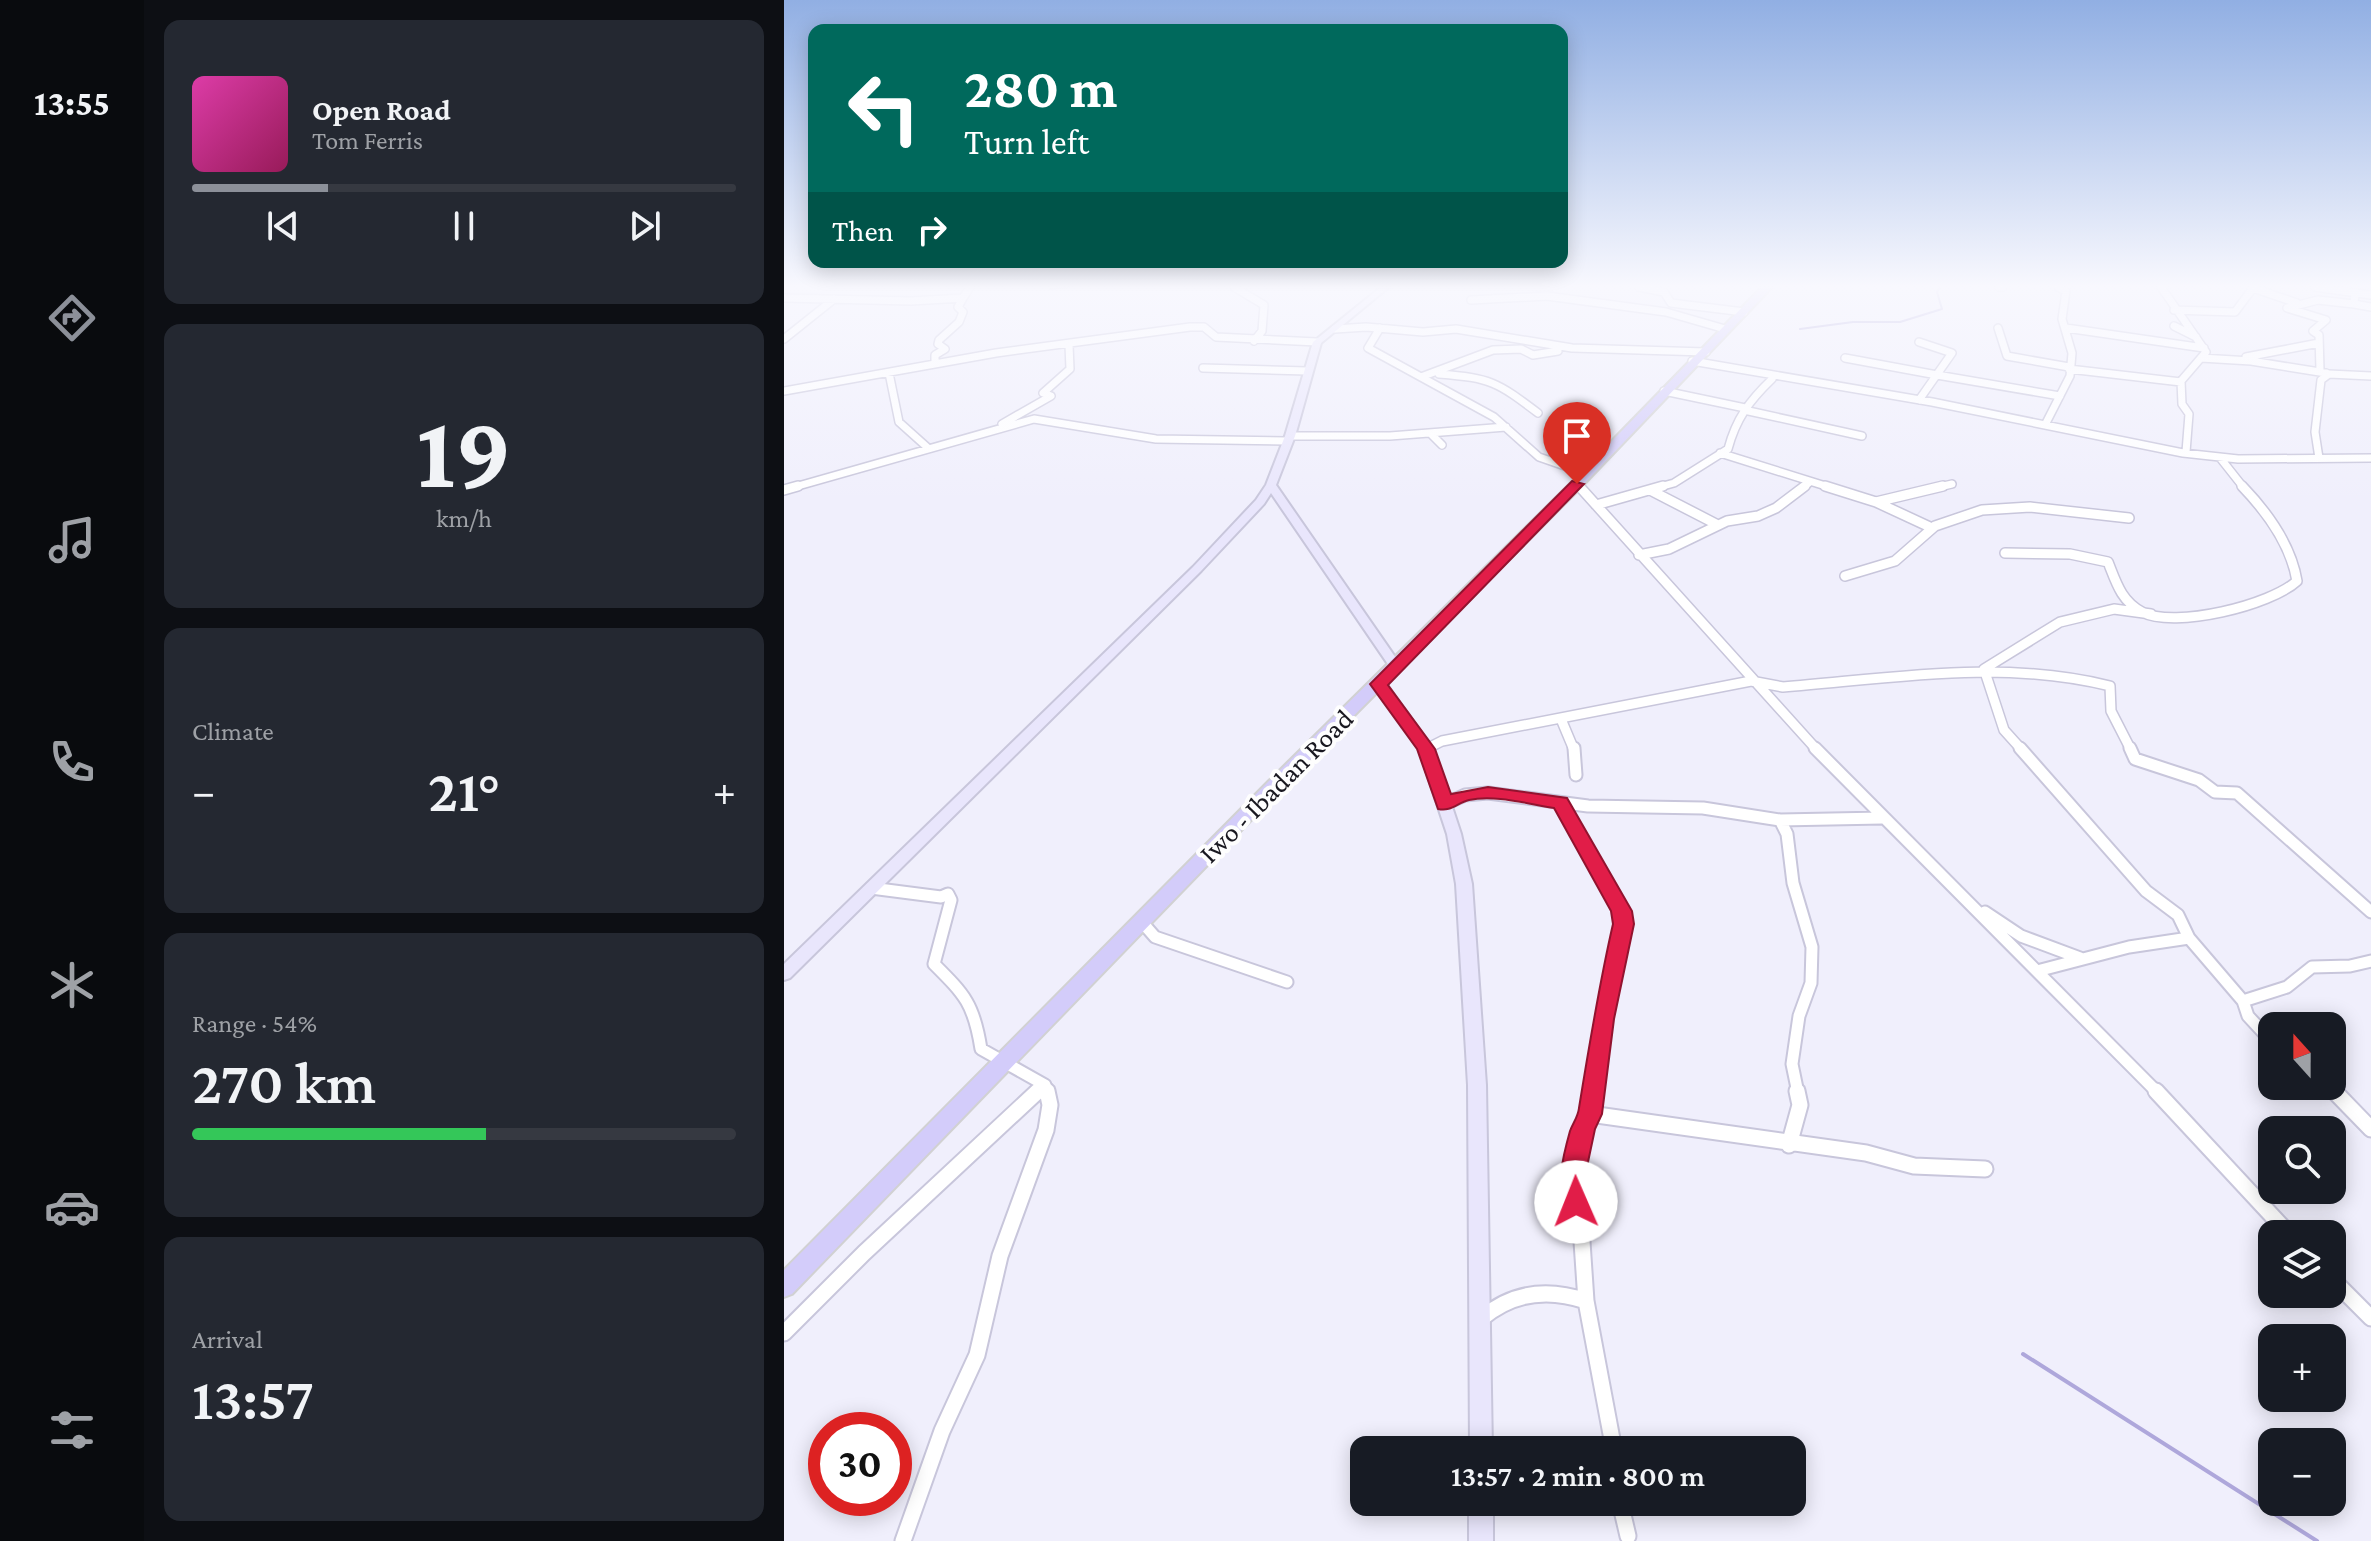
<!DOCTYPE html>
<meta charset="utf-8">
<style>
:root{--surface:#171b24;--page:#242831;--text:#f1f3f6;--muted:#9ea1a6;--line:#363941;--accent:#8c9099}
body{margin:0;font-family:"Crimson Pro",serif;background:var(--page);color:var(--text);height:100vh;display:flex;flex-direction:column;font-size:30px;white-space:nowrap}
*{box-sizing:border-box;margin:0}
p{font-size:26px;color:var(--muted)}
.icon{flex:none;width:44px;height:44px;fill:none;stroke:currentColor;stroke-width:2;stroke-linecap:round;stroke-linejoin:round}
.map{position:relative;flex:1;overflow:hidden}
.panel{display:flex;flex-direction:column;gap:20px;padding:20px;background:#0d0f14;width:640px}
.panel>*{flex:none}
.guide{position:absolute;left:24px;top:24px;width:760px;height:244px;border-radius:16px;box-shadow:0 4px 20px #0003;background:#00695c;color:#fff;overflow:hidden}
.needle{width:52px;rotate:339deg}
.buttons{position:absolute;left:1474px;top:1012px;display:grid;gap:16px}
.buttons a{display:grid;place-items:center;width:88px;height:88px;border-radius:16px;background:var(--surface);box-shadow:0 4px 20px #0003;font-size:40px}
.speed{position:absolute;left:24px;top:1412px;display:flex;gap:16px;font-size:40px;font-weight:700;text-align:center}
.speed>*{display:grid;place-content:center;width:104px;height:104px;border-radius:50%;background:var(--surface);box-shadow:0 4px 20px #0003;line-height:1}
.speed .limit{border:12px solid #d22;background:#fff;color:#111}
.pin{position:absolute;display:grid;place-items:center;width:68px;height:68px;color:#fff;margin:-82px -34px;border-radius:50% 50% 50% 0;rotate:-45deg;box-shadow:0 0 8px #0007}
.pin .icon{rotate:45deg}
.me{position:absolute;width:88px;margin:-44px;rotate:359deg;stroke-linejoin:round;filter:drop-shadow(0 0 6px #0008)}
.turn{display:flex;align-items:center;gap:28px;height:168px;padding:0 24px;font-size:36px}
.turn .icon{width:104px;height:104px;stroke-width:2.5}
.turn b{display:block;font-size:56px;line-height:68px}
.then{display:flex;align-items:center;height:76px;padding:0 24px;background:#0003;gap:16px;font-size:30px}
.big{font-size:60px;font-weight:600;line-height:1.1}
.panel .card{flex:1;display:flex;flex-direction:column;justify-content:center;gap:12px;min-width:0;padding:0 28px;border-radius:16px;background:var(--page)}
.panel .dial{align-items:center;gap:0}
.dial b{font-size:104px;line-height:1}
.song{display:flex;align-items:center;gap:24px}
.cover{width:96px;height:96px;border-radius:12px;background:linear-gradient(135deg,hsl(320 70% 55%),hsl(330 70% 35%))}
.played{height:8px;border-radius:4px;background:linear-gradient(90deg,var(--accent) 25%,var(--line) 25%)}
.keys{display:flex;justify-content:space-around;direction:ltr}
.heat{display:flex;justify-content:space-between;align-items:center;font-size:44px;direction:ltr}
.charge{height:12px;border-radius:6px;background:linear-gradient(90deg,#34c759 54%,var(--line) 0)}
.trip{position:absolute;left:566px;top:1436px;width:456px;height:80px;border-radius:16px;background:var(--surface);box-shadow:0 4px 20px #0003;font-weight:600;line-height:80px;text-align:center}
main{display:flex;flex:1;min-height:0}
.menu{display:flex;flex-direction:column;width:144px;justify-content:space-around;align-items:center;background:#090b0e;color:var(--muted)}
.menu .icon{width:56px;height:56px}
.menu .selected{color:var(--accent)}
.menu b{font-size:36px;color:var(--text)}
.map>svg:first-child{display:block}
</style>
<main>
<nav class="menu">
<b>13:55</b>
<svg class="icon selected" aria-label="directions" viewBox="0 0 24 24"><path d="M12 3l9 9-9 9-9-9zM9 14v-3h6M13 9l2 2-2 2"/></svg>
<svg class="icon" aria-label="music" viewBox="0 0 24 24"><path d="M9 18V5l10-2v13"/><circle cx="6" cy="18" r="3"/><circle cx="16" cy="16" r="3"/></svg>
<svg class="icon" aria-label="phone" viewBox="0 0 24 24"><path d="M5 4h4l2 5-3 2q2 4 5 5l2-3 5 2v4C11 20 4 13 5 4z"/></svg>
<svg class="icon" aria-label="climate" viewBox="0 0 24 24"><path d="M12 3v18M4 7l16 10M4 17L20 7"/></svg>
<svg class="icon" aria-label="car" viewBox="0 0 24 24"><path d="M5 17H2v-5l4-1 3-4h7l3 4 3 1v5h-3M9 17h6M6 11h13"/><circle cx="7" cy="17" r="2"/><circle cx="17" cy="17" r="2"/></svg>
<svg class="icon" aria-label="filters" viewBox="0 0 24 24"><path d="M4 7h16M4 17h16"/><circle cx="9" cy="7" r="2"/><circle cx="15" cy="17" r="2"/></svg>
</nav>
<section class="panel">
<div class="card">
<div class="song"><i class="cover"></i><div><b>Open Road</b><p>Tom Ferris</p></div></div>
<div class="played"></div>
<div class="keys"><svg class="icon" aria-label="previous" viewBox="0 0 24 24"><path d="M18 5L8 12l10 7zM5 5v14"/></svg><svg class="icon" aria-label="pause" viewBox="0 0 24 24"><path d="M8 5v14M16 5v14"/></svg><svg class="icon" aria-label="next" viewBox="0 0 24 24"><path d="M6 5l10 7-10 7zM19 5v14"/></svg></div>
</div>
<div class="card dial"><b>19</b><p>km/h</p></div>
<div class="card"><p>Climate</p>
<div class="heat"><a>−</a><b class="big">21°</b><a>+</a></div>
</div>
<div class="card"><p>Range · 54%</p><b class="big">270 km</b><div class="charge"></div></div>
<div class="card"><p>Arrival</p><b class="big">13:57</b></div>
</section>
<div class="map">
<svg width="1587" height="1541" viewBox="0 0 1587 1541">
<rect width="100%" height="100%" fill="#f0effc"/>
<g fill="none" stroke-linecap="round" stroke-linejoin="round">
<path stroke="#aea7db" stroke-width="2" d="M266,289L285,287
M1016,329L1069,322H1116L1158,309L1153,292L1156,287"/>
<path stroke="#aea7db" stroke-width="4" d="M1239,1354L1533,1541"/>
<defs>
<path id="street-far3" d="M450,287L480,305L478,331L470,341
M855,287L880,292L887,303L960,312
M1215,287H1219
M1377,287L1422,352L1397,381L1398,404L1405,414L1402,452
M1531,287L1587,295
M0,298L127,301L179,298L186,287
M687,300L763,296L882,312L941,329
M1570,304L1587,307
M1390,310L1451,312L1469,288L1513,303
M1390,326L1412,337
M596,328L584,348L710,417L755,457L801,473
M1214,328L1223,356L1285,367
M1282,328L1420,348
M551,329L582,327L639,332L672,329L788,348L922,352
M0,339L50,299
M1135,342L1168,353L1135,400
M1462,357L1535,343
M1061,358L1153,375
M1417,358L1467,361L1542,373
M908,361L1148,402L1399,453L1454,459L1587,458
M151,364V355L161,349L154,344L155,340L175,322L179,312L174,307L179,298
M419,368L523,371
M1285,369L1397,382
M1536,370L1535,335L1529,331L1542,320L1503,308L1534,300L1570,304L1571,292
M105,373L115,422L144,448
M655,374C707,378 713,382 754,413
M1153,375L1276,396
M637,377L709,350L737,349L749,355L774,351
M0,391L212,353L406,327H420L432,337L533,342
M880,391L961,408
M960,410L1078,436
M218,424L267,396L259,393L286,369L285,345
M1261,425L1286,376L1288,353L1278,319L1282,291L1274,287
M647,434L658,445
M506,436H606L722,427
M936,453L1048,488
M1535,458L1531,432L1537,380L1545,374L1587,376
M1437,459L1460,488
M793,484L796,488
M7,488L250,419L372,439L503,441
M872,488L890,483L944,449C952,419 965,401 988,379
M1018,488L1026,482
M1151,488L1168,484"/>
<path id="street-far2" d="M795,486L1033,750
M1041,486L1092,502L1148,528
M0,490L14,486
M868,491L932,524
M1092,502L1159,486
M812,505L879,486
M1221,553L1286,554L1324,562C1332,582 1337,601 1358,612C1391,629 1487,605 1513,581C1507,545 1483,512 1458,486
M855,555L885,549L943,521L974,516L992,508L1021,486
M1061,576L1111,561L1151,526L1198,510L1246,507L1345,518
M777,719L790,750
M642,749L658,741L967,681L999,687C1109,678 1217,659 1326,686L1327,711L1347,750
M1238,750L1220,730L1200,669L1276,622L1330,609L1367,614"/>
<path id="street-far1" d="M790,748L792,775
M1031,748L1374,1093
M1236,748L1362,891L1394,915L1405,938
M1346,748L1351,759L1415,780L1431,792L1453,793L1587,912
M776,803L837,911L839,924L819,1019L809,1093
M661,804L681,795L704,793L804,806L919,808L996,820L1098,818
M996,820L1003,834L1009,883L1028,947L1027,983L1015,1016L1008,1064L1014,1093
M87,888L157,897L164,894L167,900L150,964C181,995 190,1004 197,1049L261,1085L263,1093
M1201,912L1237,936L1296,958
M357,921L371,937L503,982
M1253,971L1345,947L1405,938L1459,1001L1503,987L1528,967L1566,966L1587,961
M1459,1001L1464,1016L1488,1042
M1545,1086L1552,1093
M252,1093L261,1085"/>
<path id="street" d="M809,1091L788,1176L797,1227L802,1301L830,1450
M1372,1091L1505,1234
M1550,1091L1587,1129
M806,1114L1082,1153L1130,1166L1201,1169
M1005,1145L1016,1105L1013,1091
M1548,1279L1587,1318
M698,1318C729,1292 764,1288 802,1301
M0,1333L80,1253L254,1091
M836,1502L844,1536
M119,1541L158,1431L193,1355L216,1256L262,1130L266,1105L263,1091"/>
<path id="secondary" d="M597,287H605L537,343L511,436L492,485L618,667L616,670H608L487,493L480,504L417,571L6,978L0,980V964L409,567L472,500L482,485L501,436L529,342Z
M595,680L600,681L649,749L677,834L688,884L702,1085L708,1450H686L684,1085L672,884L663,834L635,749L589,684Z
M685,1502H709V1541H685Z"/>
<path id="primary" d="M978,287H988L797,487L497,789L8,1294L0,1297V1270L485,781L789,481Z"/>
</defs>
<use href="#street-far3" stroke="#c8c6db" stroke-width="10"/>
<use href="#street-far2" stroke="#c8c6db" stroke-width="12"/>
<use href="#street-far1" stroke="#c8c6db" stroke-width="15"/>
<use href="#street" stroke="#c8c6db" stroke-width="19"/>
<use href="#secondary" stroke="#c8c6db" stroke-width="4"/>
<use href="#primary" stroke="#d1d1d2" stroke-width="4"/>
<use href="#street-far3" stroke="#fff" stroke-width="7"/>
<use href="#street-far2" stroke="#fff" stroke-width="9"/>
<use href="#street-far1" stroke="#fff" stroke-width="11"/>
<use href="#street" stroke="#fff" stroke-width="15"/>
<use href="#secondary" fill="#e9e6fc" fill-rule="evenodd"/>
<use href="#primary" fill="#d3ccfa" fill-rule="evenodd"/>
</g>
<linearGradient id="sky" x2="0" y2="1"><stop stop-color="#91afe3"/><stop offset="0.57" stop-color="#f8f8fe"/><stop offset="1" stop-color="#f8f8fe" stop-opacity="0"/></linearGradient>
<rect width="1587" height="502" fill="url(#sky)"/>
<path fill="#e11d48" stroke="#92132f" stroke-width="2" d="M788,481L800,484L604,685L651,749L667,794L704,787L783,798L848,911L850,924L830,1019L818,1114L811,1129L801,1176L804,1202L800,1210L792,1213L783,1210C771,1186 779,1156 786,1131C789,1123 794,1117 795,1108C805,1046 815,985 829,924L827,911L770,808C744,804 710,794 685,800C673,803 667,812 654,809L633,749L586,684Z"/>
<g text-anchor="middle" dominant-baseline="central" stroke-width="8" stroke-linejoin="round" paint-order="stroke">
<g font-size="28" fill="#191820" stroke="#fefefe">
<text transform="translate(492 786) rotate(-45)">Iwo - Ibadan Road</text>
</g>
</g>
</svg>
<div class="buttons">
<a><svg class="needle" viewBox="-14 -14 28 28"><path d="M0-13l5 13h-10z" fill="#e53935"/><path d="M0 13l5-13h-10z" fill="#9ea1a6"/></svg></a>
<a><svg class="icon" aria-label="search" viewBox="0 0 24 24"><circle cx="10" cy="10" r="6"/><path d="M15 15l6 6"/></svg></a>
<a><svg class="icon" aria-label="layers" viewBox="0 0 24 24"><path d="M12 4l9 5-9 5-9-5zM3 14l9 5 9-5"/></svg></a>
<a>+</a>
<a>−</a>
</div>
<div class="speed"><div class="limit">30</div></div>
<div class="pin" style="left:793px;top:484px;background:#d93025"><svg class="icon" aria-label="arrive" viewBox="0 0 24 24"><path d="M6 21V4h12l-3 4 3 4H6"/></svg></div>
<svg class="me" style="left:792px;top:1202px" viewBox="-20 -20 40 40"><circle r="19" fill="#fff"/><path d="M0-13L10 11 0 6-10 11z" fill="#e11d48"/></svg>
<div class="trip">13:57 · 2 min · 800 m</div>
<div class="guide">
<div class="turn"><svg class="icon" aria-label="left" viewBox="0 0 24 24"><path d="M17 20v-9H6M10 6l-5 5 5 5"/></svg><div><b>280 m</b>Turn left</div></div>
<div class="then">Then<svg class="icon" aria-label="right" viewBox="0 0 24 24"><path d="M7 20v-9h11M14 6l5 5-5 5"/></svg></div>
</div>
</div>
</main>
